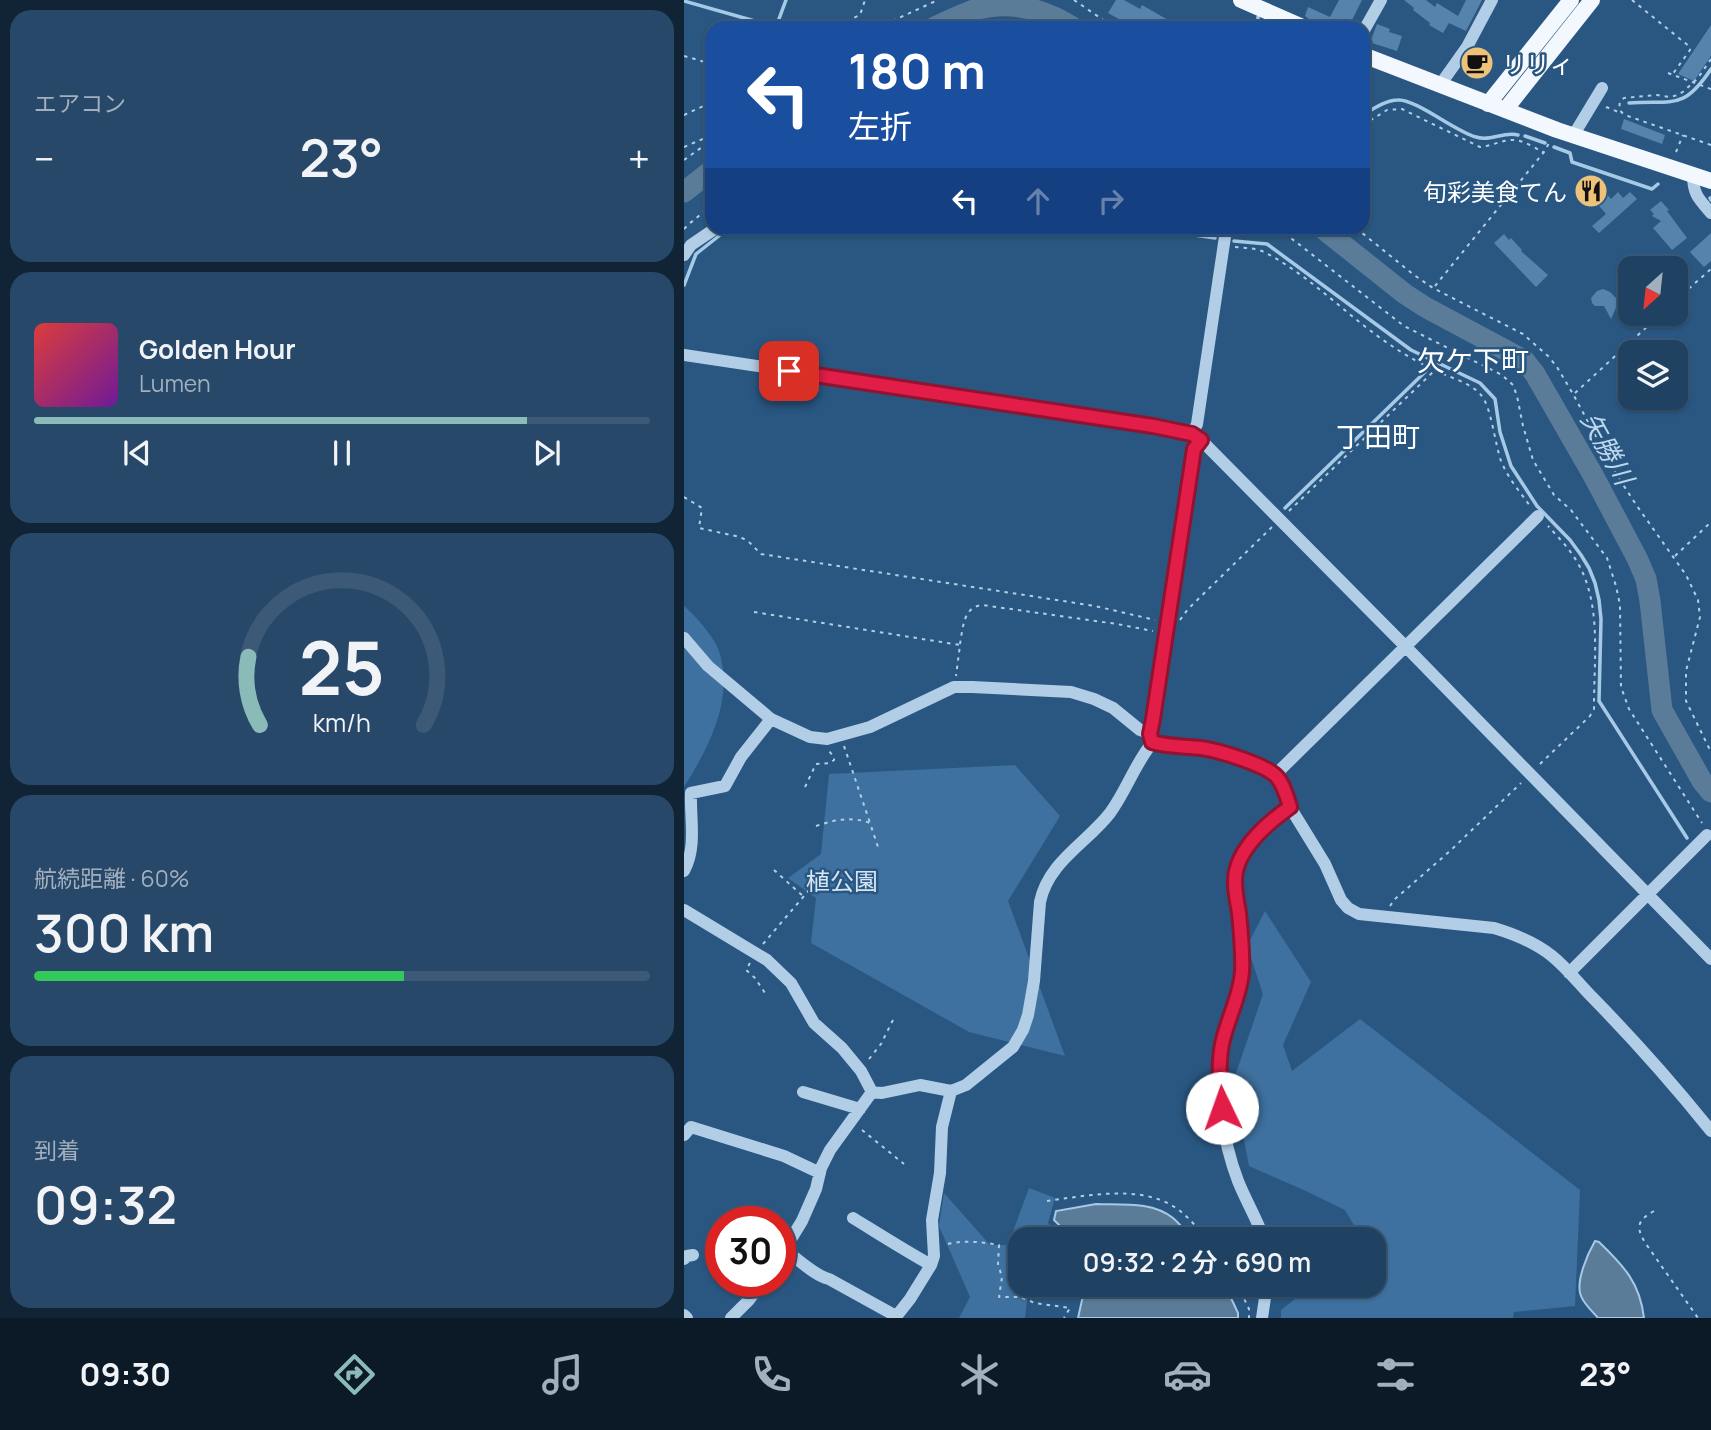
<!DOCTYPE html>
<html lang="ja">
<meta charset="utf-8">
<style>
:root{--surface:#1f4162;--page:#274868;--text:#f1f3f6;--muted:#a1afbe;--line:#3c5a77;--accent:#8bbbb9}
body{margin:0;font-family:Manrope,"Noto Sans JP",sans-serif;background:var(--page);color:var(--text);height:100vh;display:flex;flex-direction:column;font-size:26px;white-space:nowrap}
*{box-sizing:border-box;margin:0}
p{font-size:23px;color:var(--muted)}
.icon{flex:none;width:38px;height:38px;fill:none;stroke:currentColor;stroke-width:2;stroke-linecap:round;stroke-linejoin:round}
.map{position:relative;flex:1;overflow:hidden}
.sheet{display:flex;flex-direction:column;gap:10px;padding:10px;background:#112436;width:684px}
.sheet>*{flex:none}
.top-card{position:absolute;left:21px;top:21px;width:665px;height:214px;border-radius:21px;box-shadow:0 2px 5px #0004,0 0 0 2px var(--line);background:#1a4fa0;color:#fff;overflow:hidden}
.needle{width:46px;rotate:207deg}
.buttons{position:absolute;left:934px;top:256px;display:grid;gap:14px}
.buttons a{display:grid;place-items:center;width:70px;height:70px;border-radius:14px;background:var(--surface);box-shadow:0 2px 5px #0004,0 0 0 2px var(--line);font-size:35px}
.speed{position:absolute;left:21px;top:1206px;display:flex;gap:14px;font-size:35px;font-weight:700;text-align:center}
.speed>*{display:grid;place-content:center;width:91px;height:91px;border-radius:50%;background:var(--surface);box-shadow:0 2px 5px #0004,0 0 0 2px var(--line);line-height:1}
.speed .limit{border:10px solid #d22;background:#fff;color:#111}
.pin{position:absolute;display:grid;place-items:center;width:60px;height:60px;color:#fff;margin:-30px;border-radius:14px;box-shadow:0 4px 10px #0006}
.me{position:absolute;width:77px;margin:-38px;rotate:357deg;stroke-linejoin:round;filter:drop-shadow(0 0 5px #0008)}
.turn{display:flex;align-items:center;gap:24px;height:147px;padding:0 28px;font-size:32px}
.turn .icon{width:91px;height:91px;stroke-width:2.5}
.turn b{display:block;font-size:49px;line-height:60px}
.lanes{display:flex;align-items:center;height:66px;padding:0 28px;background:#0003;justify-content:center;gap:35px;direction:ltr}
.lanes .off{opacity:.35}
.big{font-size:52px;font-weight:600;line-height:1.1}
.sheet .card{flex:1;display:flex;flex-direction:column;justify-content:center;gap:10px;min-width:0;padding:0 24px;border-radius:21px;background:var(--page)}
.sheet .dial{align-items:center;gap:0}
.dial svg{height:182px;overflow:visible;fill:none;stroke:var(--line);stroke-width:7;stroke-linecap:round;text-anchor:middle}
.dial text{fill:var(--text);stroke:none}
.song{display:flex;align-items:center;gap:21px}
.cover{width:84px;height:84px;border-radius:10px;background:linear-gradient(135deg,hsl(0 70% 55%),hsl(280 70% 35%))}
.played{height:7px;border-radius:4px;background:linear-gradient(90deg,var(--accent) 80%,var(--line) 80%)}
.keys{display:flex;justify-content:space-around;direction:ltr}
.heat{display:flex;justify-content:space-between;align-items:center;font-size:38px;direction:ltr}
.charge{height:10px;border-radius:5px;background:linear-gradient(90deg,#34c759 60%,var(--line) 0)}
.trip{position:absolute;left:324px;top:1227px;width:378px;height:70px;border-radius:21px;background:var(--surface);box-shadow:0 2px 5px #0004,0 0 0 2px var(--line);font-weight:600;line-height:70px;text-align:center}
.menu{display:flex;height:112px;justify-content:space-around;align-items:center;background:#0c1a27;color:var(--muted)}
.menu .icon{width:49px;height:49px}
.menu .active{color:var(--accent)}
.menu b{font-size:32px;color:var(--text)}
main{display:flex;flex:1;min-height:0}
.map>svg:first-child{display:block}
</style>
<main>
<section class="sheet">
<div class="card"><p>エアコン</p>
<div class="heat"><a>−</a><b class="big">23°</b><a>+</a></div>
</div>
<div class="card">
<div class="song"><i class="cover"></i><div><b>Golden Hour</b><p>Lumen</p></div></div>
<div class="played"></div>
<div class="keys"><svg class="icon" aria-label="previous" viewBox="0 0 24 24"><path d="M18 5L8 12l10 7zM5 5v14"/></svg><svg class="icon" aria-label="pause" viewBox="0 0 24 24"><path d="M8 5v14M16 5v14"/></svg><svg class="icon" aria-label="next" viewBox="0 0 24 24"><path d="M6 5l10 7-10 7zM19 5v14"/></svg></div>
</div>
<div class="card dial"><svg viewBox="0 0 100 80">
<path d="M14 69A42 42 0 1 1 86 69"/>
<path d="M14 69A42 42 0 0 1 9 39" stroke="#8bbbb9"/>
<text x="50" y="56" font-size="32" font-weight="700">25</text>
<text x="50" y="72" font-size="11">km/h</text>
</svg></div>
<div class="card"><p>航続距離 · 60%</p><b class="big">300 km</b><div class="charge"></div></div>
<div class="card"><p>到着</p><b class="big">09:32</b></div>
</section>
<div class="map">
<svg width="1027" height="1318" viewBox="0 0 1027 1318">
<rect width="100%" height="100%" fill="#295782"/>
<path fill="#3e719f" d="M0,606C12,616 32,639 36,654C49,702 25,747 0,787Z
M331,765L376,816L324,901L381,1056L285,1032L127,943L132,898L104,878L137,854L145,774Z
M581,911L627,982L599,1045L608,1071L676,1019L896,1190L891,1306L830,1312L829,1318H597V1310L629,1285L690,1284V1239H678L661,1210L624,1192L565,1166L549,1082L579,994L563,946Z
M345,1188L371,1198L364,1223L375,1239H336V1284L361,1285L344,1291L341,1318H275L286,1297L255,1226L260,1193L306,1245H324Z"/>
<path fill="#5b7c99" stroke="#a6c9e6" stroke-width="2" d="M412,1204C437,1205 468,1201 489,1218C496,1224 502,1232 509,1239H389L370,1220L372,1211Z
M911,1241L915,1242C940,1266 956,1283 960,1318H914C908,1311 900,1304 897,1296C891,1282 904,1253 911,1241Z
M404,1285H541L554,1313V1318H394L398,1300Z"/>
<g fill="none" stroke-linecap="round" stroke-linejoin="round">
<path stroke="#a6c9e6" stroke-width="3.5" d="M301,0V7
M0,1L92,27L102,0
M574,28V17
M945,103C989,100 999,111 1027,69
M679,115C689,109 702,100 714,100C732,99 772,132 792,137C806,142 820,131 834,135
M841,136L861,143
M870,147L886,153L888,162L968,189L974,184
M1026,198L1027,200
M462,228L531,238
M550,241L583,244L727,350L796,383L811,399L816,432L827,466L853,506L886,540L897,555L905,568L911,583L915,600L917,619L915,701L1003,838
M0,285L12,254L45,228
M601,508L742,371"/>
<path stroke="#5b7c99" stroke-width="21" d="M249,28C262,22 276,15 290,10C326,0 359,8 390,28
M0,192L28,170
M638,228L721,294L741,307L840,360L851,374L909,475L953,558L962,579L966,601L978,710L1018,781L1027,792"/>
</g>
<path fill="#5683ac" d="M432,0H440L456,9L458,5L498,28H451L424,13Z
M655,0H678L668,20L674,23L671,28H641L630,23L621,16L624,7L646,17Z
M720,0H742L751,7L753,3L774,16L782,0H798L782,31L765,23L759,33L745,25L746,23L729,10L730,8Z
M693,24L706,29L705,32L718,36L713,51L688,43L689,41L687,40Z
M1027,25V56L1010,81L994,74Z
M940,119L981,135L978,144L937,129Z
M909,178L927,199L934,192L939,198L946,192L953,199L915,233L908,226L922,214L910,200L904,205L893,192Z
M977,201L985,210L983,211L1003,238L988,250L969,228L977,221L968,216L970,214L966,210Z
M1027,233V261L1020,267L1006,252Z
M820,234L825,240L827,238L838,250L837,251L864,275L852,287L810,243Z
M919,289L926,292L932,298L934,303L927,319L920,306H911L908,303L907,298L913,291Z"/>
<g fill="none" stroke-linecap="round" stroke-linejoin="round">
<path stroke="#b2cee6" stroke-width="2" stroke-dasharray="3.5 5" stroke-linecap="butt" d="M390,0L431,28
M948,0L1006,47V50L988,75
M147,28L176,15L181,0
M193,28L254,0
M0,56L28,64
M1027,59L1014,78L1000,91L994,95L986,97L973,95L940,98L936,101C935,108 935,111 941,115L1027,145
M984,73L1027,89
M922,107L937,113
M0,115L28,102
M679,125L703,110L718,109L796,147C808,146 820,139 831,140C841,141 851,148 859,152
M0,147L28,135
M992,152L999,135
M0,160L28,140
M594,228L720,326L818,375L829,385L833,396L839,426L849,460L870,495L887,510L923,558L932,586L936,605L937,687L945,709L1018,823
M672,228L730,275L749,288L839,334L864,356L873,367L889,394L934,477L953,506L1002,575L1014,600L1016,617L1002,671V701L1027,752
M0,229L5,224L28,205
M551,247C562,248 573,248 582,253C628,277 665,318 708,346C721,355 736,363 750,370C764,377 786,382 797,395C807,406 811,444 817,461C824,478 836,492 846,506
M751,286L860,152L865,143
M992,300L1027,269
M891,393L978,313
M0,497L18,508L15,528L56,537L64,541L77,554L411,606L471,620
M605,511L749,372
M991,556L1027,522
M70,612L276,645L272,676
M496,620L504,609L588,527
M276,644C279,628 279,607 298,605L433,624L469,631
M160,746L186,823
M856,764L906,716L910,709V705C910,657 918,602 892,560C884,547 874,537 864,526
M121,787L132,764L146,763L150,760V757L145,751
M132,826C150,820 167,816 186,823L194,847
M90,870L120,897
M706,906L711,899L766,851L837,783
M79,944L126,889
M66,963L62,970L71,978L81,993
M185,1059L197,1044L210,1018
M178,1130L220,1164
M363,1201C400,1196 453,1185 487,1205C502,1213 512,1227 523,1239
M970,1211C952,1221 952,1228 962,1244L1014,1318
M264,1244C281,1240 297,1242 315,1245L314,1264L318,1277L315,1297H336L351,1303L386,1308L380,1318
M553,1284L565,1309V1318"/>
<path stroke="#b2cee6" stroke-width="12" d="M679,32L697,0
M756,85L783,47L808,0
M889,136L918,88
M1009,175C1009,195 1015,199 1027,213
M0,255L7,245L32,228
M0,355L447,422L492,430L508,434L517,440L722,647L1027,959
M508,434L513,424L542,230L527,228
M517,440L510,449L469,719L466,734L469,742L481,746L520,748L559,759L591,775L597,783L606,807L641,864L657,900L664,908L675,914L810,928C830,934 852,943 868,956C883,968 896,985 909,998C951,1041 990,1085 1027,1131
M0,638L24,666L87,719L126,737L143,739L186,727L270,687H288L387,692L410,699L429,708L456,730L466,734
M591,775L854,516
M0,871C13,847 6,819 7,793L41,786L57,757L87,719
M0,910L83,960L107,983L130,1023L158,1048L177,1071L188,1092
M885,973L1023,835
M119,1092L176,1109
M188,1092L198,1093L236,1085L267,1091L282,1085L329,1047L339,1030L344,1015L350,981L356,902C364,862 403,843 426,813C443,790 451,763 469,742
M0,1135L7,1127L100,1156L136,1173
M169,1218C195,1234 220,1250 247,1265
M580,1239C573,1219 562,1201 554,1181C539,1142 530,1085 538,1044C543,1020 556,997 558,972C559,952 557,933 555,913C553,900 549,884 552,871C558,844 585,822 606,807
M101,1250C114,1259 131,1276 145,1279L212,1316
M96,1257L118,1221L132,1189L137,1168L146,1150L188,1092
M0,1259L3,1256L9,1255
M0,1315L3,1318
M47,1318L65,1300L79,1281
M211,1318L226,1299L247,1265L250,1256L248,1220L256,1173L258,1127L267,1091
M578,1318L583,1284"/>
<path stroke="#f2f8fd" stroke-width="16" d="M557,0L621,28
M679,55L873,130L1027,181
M804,104L887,0
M821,110L908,0"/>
<path stroke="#b2cee6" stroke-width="2" stroke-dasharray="3.5 5" stroke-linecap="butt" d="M1023,835L1027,831"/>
</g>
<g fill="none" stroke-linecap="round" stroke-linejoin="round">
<defs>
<path id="route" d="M105,371L469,426L508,434L517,440L510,449L469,719L466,734L468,742C485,747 500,746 517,748C533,750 583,765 593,777C600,785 603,797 606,807C585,822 558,844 552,871C549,885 553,900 555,913C557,933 559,952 558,972C556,997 543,1020 538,1044C534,1065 536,1087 538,1108"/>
</defs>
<use href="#route" stroke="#92132f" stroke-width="18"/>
<use href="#route" stroke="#e11d48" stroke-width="12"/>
</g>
<defs>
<symbol id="cafe-disc" viewBox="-11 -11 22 22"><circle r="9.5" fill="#edc279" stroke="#295782"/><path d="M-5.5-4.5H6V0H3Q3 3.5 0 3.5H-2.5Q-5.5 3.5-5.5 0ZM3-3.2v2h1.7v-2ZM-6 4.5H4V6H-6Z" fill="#111"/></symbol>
<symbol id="restaurant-disc" viewBox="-11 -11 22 22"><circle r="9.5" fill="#edc279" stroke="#295782"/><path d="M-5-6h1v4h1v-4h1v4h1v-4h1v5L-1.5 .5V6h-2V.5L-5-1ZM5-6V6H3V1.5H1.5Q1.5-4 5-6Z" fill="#111"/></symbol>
</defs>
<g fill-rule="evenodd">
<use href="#cafe-disc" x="774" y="44" width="38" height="38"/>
<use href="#restaurant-disc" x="888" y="172" width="38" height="38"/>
</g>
<g text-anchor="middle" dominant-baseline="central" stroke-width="5" stroke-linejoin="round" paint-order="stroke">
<g font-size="24" fill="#fff" stroke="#295782" text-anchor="start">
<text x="818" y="63">リリィ</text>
<text x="883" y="191" text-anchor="end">旬彩美食てん</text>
</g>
<g font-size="24" fill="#d5e6f5" stroke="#295782">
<text x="158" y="880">植公園</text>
</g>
<g font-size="26" font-style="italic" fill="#bdd7ee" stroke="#295782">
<text transform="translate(924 448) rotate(61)">矢勝川</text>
</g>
<g font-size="28" fill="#fff" stroke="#295782">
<text x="789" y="360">欠ケ下町</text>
<text x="694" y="436">丁田町</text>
</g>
</g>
</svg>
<div class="buttons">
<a><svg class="needle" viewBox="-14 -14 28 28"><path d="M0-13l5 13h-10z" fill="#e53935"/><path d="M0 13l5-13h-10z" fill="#a1afbe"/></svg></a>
<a><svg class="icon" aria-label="layers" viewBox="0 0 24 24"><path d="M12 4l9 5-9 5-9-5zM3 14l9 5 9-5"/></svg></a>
</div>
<div class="speed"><div class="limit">30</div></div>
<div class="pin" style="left:105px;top:371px;background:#d93025"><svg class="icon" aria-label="arrive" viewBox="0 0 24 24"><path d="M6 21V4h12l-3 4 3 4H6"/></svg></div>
<svg class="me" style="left:538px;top:1108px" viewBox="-20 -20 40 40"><circle r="19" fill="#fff"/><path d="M0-13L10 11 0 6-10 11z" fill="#e11d48"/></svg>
<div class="trip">09:32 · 2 分 · 690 m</div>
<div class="top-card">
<div class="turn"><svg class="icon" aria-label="left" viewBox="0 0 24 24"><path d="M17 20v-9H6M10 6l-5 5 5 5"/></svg><div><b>180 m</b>左折</div></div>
<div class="lanes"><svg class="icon" aria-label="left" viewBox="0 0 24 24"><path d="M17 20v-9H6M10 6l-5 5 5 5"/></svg><svg class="icon off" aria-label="ahead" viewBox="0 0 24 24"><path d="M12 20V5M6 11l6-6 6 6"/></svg><svg class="icon off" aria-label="right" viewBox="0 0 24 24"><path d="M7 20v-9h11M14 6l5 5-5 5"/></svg></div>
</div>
</div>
</main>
<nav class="menu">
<b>09:30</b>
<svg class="icon active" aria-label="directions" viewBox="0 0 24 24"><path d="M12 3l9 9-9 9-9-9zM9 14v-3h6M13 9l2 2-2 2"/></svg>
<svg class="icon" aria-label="music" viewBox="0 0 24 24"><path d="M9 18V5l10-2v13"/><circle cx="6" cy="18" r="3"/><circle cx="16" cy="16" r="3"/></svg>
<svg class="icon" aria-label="phone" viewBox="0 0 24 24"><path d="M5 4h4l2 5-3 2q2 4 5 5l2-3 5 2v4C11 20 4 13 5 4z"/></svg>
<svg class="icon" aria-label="climate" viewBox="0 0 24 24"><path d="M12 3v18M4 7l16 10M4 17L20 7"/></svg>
<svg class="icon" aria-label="car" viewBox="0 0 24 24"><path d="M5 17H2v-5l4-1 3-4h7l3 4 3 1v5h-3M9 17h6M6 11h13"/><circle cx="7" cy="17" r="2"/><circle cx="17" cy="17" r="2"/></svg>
<svg class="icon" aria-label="filters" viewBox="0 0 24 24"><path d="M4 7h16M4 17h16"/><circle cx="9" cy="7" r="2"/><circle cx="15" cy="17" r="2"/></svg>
<b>23°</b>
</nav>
